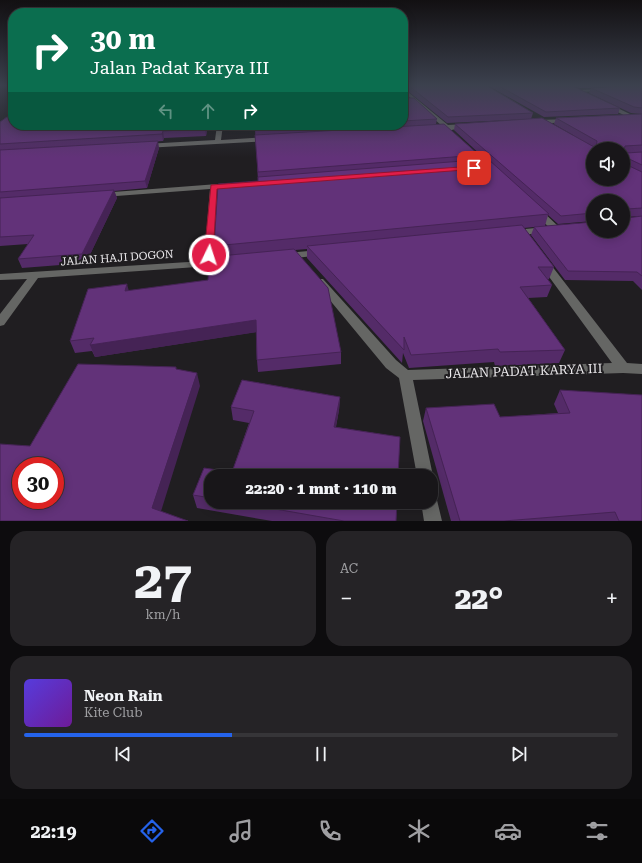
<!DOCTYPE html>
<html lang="id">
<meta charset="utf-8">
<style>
:root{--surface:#181619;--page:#252326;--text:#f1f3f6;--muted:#9f9fa2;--line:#363538;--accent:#2563eb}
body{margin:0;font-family:"Roboto Serif",serif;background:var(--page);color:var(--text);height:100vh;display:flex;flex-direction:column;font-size:15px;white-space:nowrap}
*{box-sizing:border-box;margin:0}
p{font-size:13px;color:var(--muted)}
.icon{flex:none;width:22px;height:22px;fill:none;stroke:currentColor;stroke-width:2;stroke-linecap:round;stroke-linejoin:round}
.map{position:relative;height:521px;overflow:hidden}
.details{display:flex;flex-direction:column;gap:10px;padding:10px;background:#0d0c0e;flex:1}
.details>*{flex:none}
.guide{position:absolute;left:8px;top:8px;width:400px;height:122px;border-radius:16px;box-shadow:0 2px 10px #0003,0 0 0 1px var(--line);background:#0b6e4f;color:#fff;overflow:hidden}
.tools{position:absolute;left:586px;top:142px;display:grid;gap:8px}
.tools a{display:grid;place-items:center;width:44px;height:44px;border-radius:50%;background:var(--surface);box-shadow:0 2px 10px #0003,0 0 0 1px var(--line);font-size:20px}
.speed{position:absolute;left:12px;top:457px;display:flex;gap:8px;font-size:20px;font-weight:700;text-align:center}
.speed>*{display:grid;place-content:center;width:52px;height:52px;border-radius:50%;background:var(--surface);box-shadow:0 2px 10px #0003,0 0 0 1px var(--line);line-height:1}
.speed .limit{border:6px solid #d22;background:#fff;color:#111}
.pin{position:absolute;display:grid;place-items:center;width:34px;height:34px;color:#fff;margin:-17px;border-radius:8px;box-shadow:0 2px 6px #0006}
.me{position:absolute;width:44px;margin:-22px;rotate:4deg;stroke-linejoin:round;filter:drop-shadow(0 0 3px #0008)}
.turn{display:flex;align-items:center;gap:14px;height:84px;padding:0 16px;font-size:18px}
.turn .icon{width:52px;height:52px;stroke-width:2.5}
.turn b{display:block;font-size:28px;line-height:34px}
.lanes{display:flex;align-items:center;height:38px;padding:0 16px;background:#0003;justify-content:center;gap:20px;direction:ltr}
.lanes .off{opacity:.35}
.big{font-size:30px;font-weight:800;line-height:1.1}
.details .tile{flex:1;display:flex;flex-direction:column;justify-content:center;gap:6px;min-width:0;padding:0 14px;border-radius:16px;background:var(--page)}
.details .dial{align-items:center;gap:0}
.dial b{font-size:52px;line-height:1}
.song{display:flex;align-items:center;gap:12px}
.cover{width:48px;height:48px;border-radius:6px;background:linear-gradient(135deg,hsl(250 70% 55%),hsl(280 70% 35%))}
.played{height:4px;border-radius:2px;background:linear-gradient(90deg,var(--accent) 35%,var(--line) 35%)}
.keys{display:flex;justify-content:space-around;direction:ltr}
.heat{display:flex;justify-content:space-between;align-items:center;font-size:22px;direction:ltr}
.details .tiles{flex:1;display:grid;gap:10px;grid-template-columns:1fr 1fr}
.tile:last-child{grid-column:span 2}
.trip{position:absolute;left:204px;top:469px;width:234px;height:40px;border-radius:16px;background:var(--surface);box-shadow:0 2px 10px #0003,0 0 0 1px var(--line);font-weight:800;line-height:40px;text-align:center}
.dock{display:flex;height:64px;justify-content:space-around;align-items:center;background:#0a090a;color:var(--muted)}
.dock .icon{width:28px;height:28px}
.dock .active{color:var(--accent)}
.dock b{font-size:18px;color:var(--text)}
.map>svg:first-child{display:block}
</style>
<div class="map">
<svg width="642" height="521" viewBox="0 0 642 521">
<rect width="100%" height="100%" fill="#201e21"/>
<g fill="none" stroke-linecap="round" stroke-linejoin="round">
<path fill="#656664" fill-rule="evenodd" d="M403,88L448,125L466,124L469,126C463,130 455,128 449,131L446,129H432V127L442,126L403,91Z
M603,89L605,91L577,92L575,91L577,90Z
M607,103L632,115L633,116L628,117L605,106L604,105Z
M570,119V121L568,122L536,124L533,122L536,120Z
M217,125H223L221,140L269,137L272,139L269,141L145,148L142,146L145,144L215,140Z
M231,183L235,185L234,187L218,188L214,260L226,261L227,263L226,265L38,278L4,325L0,326V314L27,279L0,280V274L204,261L210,189L103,197H100V193Z
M537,208L540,209L559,227L561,229L559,231H553L534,213L533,211Z
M546,227L549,228L551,230L549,232L514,236L509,233L514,230Z
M319,250L324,253L322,255L287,259L282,256L287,253Z
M544,260L548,261L627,363L642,364V374L623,373L413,380L433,476L431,481V476H417L399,378L386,368L314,281L315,279H323L396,360L408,370L612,363L539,263Z
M431,494L436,496L442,521H424L421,502H431Z"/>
</g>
<path fill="#542b68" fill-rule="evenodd" d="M403,85H486L533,113L531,119L447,123L403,87Z
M487,85H570L620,108L618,114L544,117Z
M570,85H642V114L631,113L589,93L591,88H578Z
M403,98L437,119L436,124L479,155L478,160H486L454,130L455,124L573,135L554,124L556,118L642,114V216L626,217L627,218L642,216V290L633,281L565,280L531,235L534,227L524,228L554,267L549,279H548L552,285L547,297L528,298L565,350L559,363L495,366L494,362L409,368L403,353L402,363L307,258V249L295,250L341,352V364L258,372L257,360L256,332L95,357L92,351L75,353L70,341L129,291L208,280L215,257L214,246L258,181L255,129L224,130L223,125H403ZM593,201L623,231L545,226L548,215L558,224L593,221Z
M11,114L13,125H217L215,131H207L206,136L164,138L163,141L122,143L159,148L147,188L114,191L117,198L86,263L22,268L18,259L28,244L0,246V122Z
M242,380L340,397L339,410L336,427L400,437L398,476H211V502H397L396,521H272L197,508L193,495L204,468L232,472L249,423L233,420L231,407Z
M560,390L642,521H451L423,421L426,408L500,417L558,413L554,404Z"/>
<path fill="#452355" d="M403,92H408L407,98H403Z
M206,125L207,131L206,136L205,129Z
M214,125H217L215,131Z
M163,131L164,138L163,141L162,134Z
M158,141L159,148L147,188L145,181Z
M114,190L117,198L86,263L82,254Z
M127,284L130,295L125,291Z
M256,320L258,332L95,357L90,345Z
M197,373L200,386L158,521L152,508Z
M340,397L339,410L333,441L334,427Z"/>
<path fill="#623279" stroke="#452355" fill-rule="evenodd" d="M408,85H486L533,113L448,117Z
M497,85H570L620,108L546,112Z
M642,85V108L634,107L591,88Z
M403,88L408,92H403Z
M403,98H414L437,119L403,121Z
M12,111H13V125H206L205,129L163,131L162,134L0,144V122L11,114Z
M642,114V145L625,146L624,151L626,153L642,152V165L627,158L624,159L625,164L642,172V208L627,209L625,211V217L627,218L642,216V276L637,272L568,271L534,227L593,222V231H623V201H593V213L561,216L455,124L542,118L596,148L597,141L556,118ZM593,149H623V179H593Z
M444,124L479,155L258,172L255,135Z
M254,125H326L255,129Z
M158,141L145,181L0,192V150Z
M488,159L549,214L214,246L218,184L258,181V177Z
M114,190L82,254L18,259L34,235L0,237V198Z
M522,225L554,267H538L552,285L520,287L565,350L500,352L498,349L411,355L404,337V350L307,246Z
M294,249L328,288L341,352L257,360L256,320L90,345L94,338L70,341L88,289L127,284L125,291L208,280L209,257Z
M78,364L176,367V369L197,373L152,508L188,521H0V444L30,446ZM21,466H55V500H21Z
M242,380L340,397L334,427L400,437L398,476H211V498L193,495L204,468L232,472L254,411L231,407Z
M560,390L642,395V521H619L615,512L504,521H460L426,408L494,404L500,417L570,413Z
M235,502H397L396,521H344Z"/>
<linearGradient id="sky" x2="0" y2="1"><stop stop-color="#121012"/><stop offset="0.54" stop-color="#3c414e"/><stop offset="1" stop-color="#3c414e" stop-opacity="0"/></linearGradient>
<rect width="642" height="158" fill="url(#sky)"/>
<path fill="#e11d48" stroke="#92132f" d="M474,166H477V169L217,189L213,255L209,258L204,255L211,185Z"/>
<g text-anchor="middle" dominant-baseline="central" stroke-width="4" stroke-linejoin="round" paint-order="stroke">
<g font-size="11" fill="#ebe9ec" stroke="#201e21">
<text transform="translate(117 258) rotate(-4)">JALAN HAJI DOGON</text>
</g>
<g font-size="13" fill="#ebe9ec" stroke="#201e21">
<text transform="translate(524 371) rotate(-2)">JALAN PADAT KARYA III</text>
</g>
</g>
</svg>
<div class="tools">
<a><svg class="icon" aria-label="sound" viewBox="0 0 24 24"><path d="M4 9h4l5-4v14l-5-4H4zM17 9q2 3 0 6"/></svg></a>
<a><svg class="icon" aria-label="search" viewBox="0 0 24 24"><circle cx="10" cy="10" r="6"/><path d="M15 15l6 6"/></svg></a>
</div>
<div class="speed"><div class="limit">30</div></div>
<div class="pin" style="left:474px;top:168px;background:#d93025"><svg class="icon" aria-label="arrive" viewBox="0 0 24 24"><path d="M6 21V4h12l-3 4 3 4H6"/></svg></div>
<svg class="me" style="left:209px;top:255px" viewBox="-20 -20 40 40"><circle r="17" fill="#e11d48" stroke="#fff" stroke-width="3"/><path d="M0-11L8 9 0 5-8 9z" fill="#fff"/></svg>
<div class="trip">22:20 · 1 mnt · 110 m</div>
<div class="guide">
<div class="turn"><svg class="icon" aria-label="right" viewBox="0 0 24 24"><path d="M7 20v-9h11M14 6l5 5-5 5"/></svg><div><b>30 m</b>Jalan Padat Karya III</div></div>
<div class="lanes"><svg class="icon off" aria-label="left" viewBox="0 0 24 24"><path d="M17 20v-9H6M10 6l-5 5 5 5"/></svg><svg class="icon off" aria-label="ahead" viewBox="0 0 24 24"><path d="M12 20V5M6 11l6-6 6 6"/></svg><svg class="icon" aria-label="right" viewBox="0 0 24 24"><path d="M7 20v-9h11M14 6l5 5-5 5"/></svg></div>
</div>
</div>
<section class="details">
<div class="tiles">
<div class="tile dial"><b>27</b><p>km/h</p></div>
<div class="tile"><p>AC</p>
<div class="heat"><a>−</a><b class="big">22°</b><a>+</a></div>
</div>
<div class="tile">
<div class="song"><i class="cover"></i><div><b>Neon Rain</b><p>Kite Club</p></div></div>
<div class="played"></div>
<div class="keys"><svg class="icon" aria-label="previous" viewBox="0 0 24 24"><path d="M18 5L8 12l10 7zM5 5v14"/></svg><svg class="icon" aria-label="pause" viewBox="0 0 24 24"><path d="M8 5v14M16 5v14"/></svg><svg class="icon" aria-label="next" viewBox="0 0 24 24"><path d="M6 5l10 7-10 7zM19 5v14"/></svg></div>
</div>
</div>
</section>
<nav class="dock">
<b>22:19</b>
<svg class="icon active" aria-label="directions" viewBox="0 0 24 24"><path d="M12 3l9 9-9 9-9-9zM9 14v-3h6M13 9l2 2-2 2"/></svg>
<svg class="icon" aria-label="music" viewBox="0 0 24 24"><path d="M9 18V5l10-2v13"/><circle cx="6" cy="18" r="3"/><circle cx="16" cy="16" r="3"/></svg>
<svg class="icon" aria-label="phone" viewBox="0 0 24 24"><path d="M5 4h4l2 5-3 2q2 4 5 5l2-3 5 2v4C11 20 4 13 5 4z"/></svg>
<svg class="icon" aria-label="climate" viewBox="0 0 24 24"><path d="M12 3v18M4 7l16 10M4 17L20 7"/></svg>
<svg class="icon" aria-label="car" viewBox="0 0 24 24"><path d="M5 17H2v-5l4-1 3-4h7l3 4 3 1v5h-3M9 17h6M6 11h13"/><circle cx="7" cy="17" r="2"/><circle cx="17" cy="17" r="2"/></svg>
<svg class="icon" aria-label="filters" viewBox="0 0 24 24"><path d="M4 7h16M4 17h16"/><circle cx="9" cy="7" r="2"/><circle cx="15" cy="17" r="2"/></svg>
</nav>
